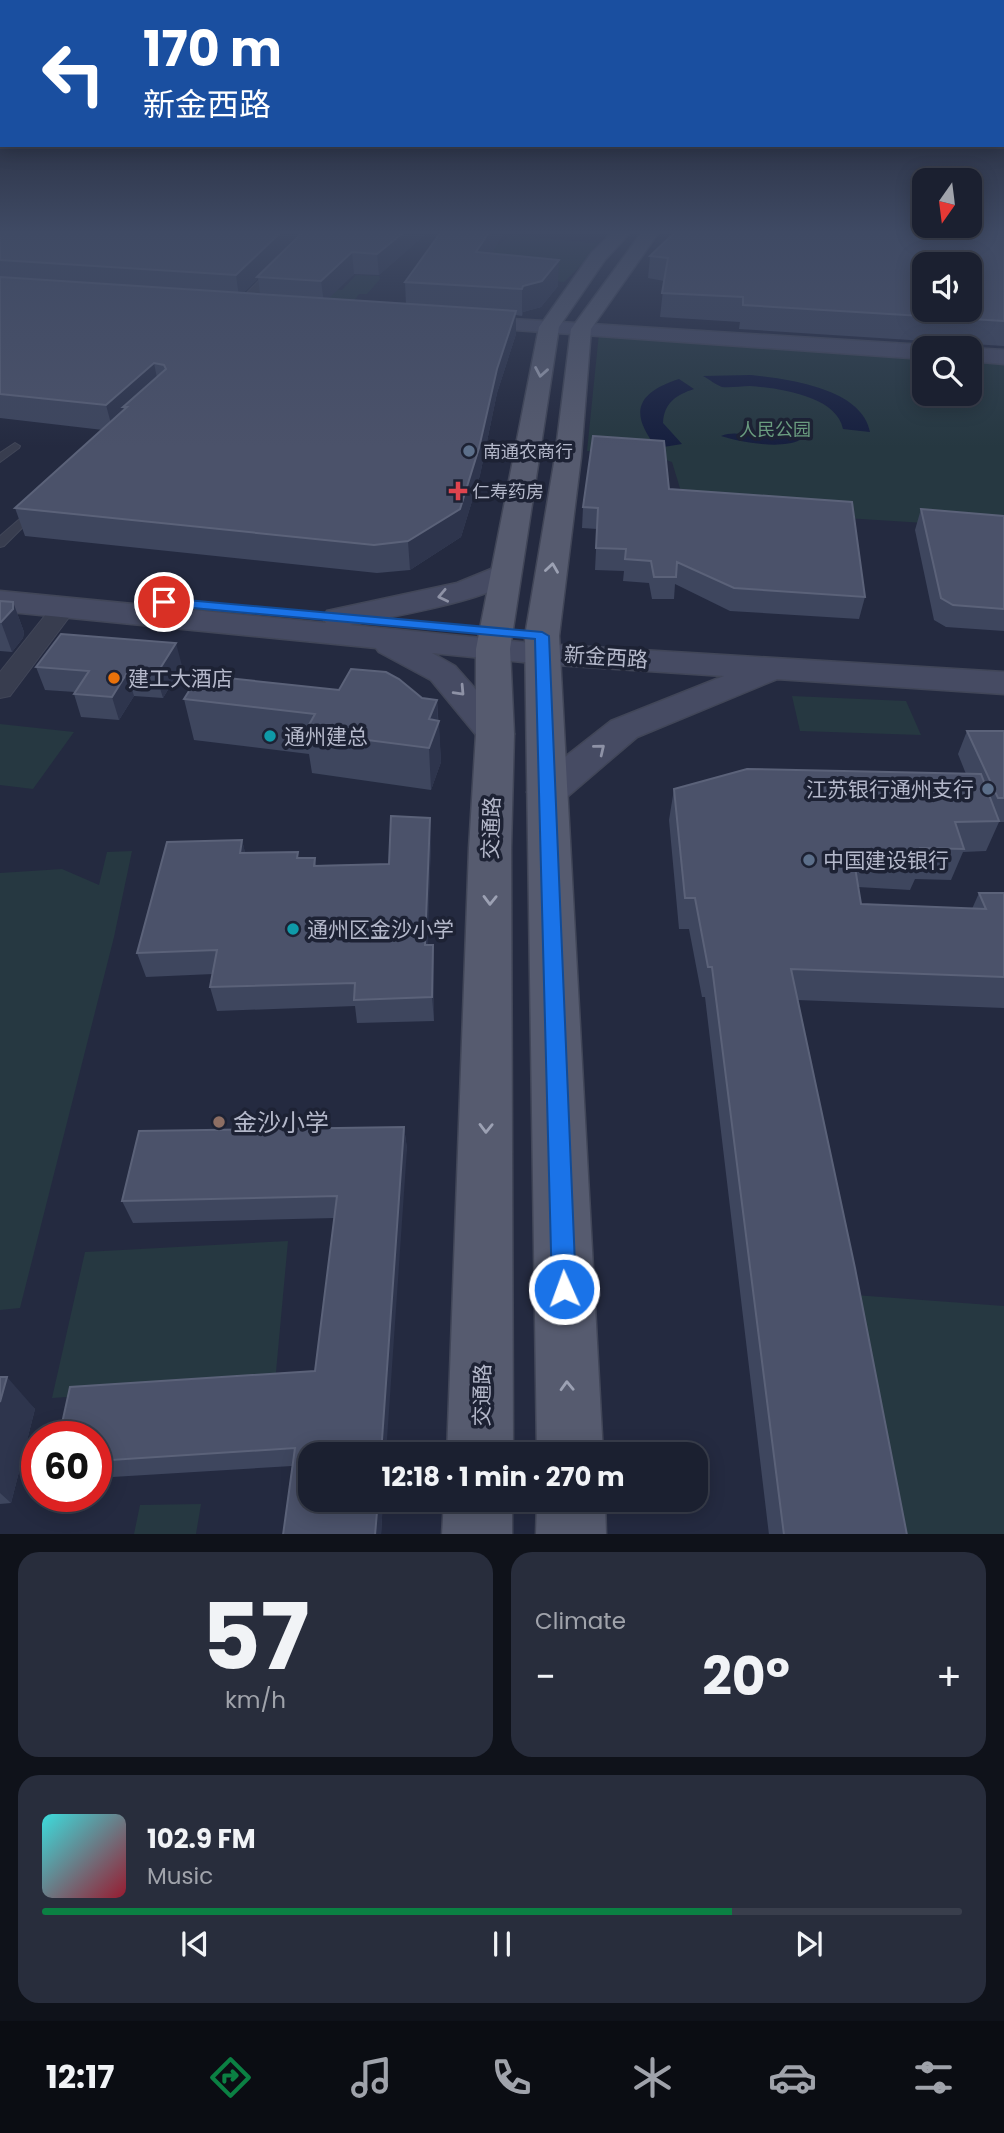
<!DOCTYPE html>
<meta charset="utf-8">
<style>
:root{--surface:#1b2030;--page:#282d3c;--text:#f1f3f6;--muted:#a0a3ab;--line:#393e4c;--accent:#0b8043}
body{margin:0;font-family:Poppins,"Noto Sans SC",sans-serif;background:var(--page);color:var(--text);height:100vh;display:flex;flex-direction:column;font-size:26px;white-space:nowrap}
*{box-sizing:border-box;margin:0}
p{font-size:23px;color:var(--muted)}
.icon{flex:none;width:38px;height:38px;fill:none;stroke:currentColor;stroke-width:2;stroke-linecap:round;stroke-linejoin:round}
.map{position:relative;height:1534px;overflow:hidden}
.details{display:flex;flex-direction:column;gap:18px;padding:18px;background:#0f121a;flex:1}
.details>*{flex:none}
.top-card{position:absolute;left:0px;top:0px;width:1004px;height:147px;box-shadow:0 4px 18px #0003,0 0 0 2px var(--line);background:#1a4fa0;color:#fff;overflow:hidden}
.needle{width:46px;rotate:194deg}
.controls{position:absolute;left:912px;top:168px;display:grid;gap:14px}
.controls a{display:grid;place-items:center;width:70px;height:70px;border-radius:14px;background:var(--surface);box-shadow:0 4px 18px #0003,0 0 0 2px var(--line);font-size:35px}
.speed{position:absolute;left:21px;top:1421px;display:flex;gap:14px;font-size:35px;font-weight:700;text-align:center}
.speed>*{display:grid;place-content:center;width:91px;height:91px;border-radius:50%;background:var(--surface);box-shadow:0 4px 18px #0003,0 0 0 2px var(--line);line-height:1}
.speed .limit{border:10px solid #d22;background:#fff;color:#111}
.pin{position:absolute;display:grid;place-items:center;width:60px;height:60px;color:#fff;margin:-30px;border:4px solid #fff;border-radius:50%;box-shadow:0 2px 7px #0007}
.me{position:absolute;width:77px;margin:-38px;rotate:358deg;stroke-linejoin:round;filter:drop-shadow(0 0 5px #0008)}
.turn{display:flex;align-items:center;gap:24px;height:147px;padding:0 28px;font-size:32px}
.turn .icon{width:91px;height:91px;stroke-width:2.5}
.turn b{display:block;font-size:49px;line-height:60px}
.big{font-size:52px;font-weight:700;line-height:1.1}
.details .widget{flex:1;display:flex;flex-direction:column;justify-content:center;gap:10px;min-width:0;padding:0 24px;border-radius:21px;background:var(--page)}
.details .dial{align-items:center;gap:0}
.dial b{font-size:91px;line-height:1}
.song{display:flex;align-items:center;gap:21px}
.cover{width:84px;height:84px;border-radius:10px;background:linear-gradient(135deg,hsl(180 70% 55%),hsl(350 70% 35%))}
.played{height:7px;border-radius:4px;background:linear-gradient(90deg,var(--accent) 75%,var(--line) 75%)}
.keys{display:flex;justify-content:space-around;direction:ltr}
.heat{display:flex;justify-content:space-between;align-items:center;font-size:38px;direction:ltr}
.details .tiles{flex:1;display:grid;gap:18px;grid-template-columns:1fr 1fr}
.widget:last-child{grid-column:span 2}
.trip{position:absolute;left:298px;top:1442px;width:410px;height:70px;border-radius:21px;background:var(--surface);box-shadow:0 4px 18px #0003,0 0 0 2px var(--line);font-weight:700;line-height:70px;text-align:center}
.dock{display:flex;height:112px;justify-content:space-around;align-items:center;background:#0b0d13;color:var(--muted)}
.dock .icon{width:49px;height:49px}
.dock .selected{color:var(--accent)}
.dock b{font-size:32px;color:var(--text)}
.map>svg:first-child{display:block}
</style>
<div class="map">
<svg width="1004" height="1535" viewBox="0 0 1004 1535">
<rect width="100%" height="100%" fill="#242a40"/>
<path fill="#263841" d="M512,235L602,244L564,282L460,271Z
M356,275L379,276L380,279L367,294H359L354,301L305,297L332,289L342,290Z
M599,333L924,353V394H970V356L1004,359V528L686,508L672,462L647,454L587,451Z
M792,696L906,701L921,735L800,731Z
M0,724L74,732L33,789L0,785Z
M132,851L114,937L20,1308L0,1310V873L62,869L99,885L107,852Z
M288,1241L275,1383L52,1398L85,1252Z
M841,1294L1004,1306V1534H885Z
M201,1504L196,1534H134L140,1505Z"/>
<path fill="#161f3e" d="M751,375C787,379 862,388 870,432L843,429C837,396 778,388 750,386C741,386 730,388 722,387C716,385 709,379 703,376Z
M679,379L694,389C676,395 664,403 663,423L682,444L657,448C629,413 636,393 679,379Z
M793,418H810C818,458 742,443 721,436C742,427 763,446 791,429Z"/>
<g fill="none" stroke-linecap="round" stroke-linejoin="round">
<defs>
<path id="lane" d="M15,443L20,446L19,448L0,462V453Z
M36,505L42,508L4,546L0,547V536Z"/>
<path id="street" d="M307,232H321L246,310H236L233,307L236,304Z
M64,601L73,603L76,608L10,696L0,698V672L55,603Z"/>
<path id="secondary" d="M465,316L924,345L932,348H924V359L458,326L455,322L458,318Z
M970,348L1004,350V364L970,361Z
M506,563L517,565L521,572C502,600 386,617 350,625L542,644L1004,672V694L777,679L637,737L561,802L547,806L533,802L527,792L533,782L611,721L724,676L542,664L432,653L455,666L508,726L514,734L508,742L495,746L482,742L431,680L379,652L376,648L0,611V591L326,623L323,618L327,611L457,583Z"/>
<path id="primary" d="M613,232H631L605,260L559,327L510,649L514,734L511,848L513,1454H447L469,848L476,734V649L539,327L592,252Z
M642,232H659L591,329L581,457L559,636L603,1454H537L525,636L555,457L571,329Z
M444,1500H512V1535H442Z
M537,1500H605L606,1535H536Z"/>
</defs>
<use href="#lane" stroke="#414658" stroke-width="2"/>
<use href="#street" stroke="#414658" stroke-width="2"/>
<use href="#secondary" stroke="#414658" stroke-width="3"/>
<use href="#primary" stroke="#414658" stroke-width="3"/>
<use href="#lane" fill="#383d4f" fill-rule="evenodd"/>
<use href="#street" fill="#383d4f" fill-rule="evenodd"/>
<use href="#secondary" fill="#464b63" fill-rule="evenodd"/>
<use href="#primary" fill="#565b6f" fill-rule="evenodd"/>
</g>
<path fill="#3e465e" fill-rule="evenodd" d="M0,232H428L379,275L354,274L328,298L406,304L405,282L441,232H505L491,253L558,286L541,307L523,312L522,316L516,315V334L497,393L480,475L461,537L410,570L377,573L25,536L15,508L103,430L0,418ZM258,278L260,294L243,293Z
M1004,232V346L739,329L740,322L660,317L664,281L648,278L650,256Z
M669,489L865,597L859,619L730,611L675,584L674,599H652L649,583L623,581L624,571L595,570L597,529L582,528L583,507Z
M921,509L1004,516V631L946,627L934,620L915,530Z
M0,601L13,602L24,632L23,638L12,652L0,651Z
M182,666L163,698L134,696L119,720L81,717L74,694L75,692L45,690L36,667Z
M339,690L437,700L441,762L431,790L312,773L309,754L194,740L184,699Z
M967,731H1004V822H999L986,851L963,852L951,880L915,879L910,890L858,887L861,904L972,909L979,893H1004V1008L797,1000L907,1535H769L705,997H702L689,929H679L669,820L674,789L966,774L958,754Z
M242,840L245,853L299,858H315L316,865L389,864L431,842L427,945H433L434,969V1021L357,1023L355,1006L217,1011L210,987L213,974L146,977L137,953Z
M404,1127L407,1149L310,1500H383L381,1535H283L292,1466L96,1478V1437L315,1371L334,1218L133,1223L122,1201Z
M0,1377L35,1409L11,1503L0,1504Z"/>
<path fill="#2e354d" d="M281,232H304L257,277L258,278L239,297L236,275Z
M404,232H428L379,275L377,254Z
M489,232H505L477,277L476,252Z
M352,252L354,274L324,303L321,281Z
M559,260L558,286L541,307L523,312L522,316V289L523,286Z
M516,311V334L497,393L480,475L461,537L410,570L408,541L497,369Z
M154,363L159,388L123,407L126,418L113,431L106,405Z
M13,602L24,632L23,638L12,652L1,622Z
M176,643L182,666L163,698L156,675Z
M127,673L134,696L119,720L112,697Z
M437,700L438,724L439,721L441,762L431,790L429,748V719Z
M430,818L431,842L427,969L425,945Z
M242,840L248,864L240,853Z
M433,945L434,969V1021L432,997Z
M404,1127L407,1149L386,1454H381Z
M7,1377L35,1409L11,1503L0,1493V1402Z
M378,1500H383L381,1535H375Z"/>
<path fill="#4b526a" stroke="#5b6279" stroke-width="2" fill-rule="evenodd" d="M0,232H281L236,275L0,260Z
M303,232H404L377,254L352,252L321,281L257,277Z
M441,232H489L476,252L559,260L542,281L523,286L522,289L405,282Z
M675,232H1004V321L743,305V297L662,293L668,258L650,256ZM924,264H970V310H924Z
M0,277L516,311L497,369L479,448L460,509L408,541L374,545L15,508L127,407H123L166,369L164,365L154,363L106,405L0,394Z
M593,436L664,441L669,489L852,502L865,597L734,588L677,562L676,577H654L651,561L625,559L626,549L596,548L598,508L583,507Z
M921,509L1004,516V609L953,605L941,598Z
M0,601L13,602V609L1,622H0Z
M61,634L176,643L156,675L127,673L112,697L74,694L89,671L36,667Z
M351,669L386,672L399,679L422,698L437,700L429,719L439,721L429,748L305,732L315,714L184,699L199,675L339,690Z
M967,731H1004V798H998Z
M747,769L981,774L999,821L955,822L964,849L920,848L922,859L853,855L861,904L986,909L979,893H1004V977L791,969L855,1268L907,1535H784L712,967H708L695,898H685L674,789Z
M391,816L430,818L425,945H433L432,997L354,1000L355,983L210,987L217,950L137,953L167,842L242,840L240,853L298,852L297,858H315L314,866L389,864Z
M404,1127L381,1454H310V1500H378L375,1535H283L295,1448L96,1461V1437H59L70,1387L315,1371L337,1196L122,1201L139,1131Z
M0,1377H7L0,1402Z"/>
<defs><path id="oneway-chevron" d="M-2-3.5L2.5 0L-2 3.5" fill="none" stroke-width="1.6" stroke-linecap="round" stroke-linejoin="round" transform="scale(1.75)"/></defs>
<g stroke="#9ca1b3">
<use href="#oneway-chevron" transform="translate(541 372) rotate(100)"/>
<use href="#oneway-chevron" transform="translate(552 568) rotate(-82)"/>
<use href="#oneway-chevron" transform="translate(490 900) rotate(91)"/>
<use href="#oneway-chevron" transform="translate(486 1128) rotate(91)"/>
<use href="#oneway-chevron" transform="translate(567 1386) rotate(-92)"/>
</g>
<g stroke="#8e92a6">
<use href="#oneway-chevron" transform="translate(443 596) rotate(168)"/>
<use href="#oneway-chevron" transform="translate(460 691) rotate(47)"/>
<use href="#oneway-chevron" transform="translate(600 749) rotate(-39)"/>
</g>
<linearGradient id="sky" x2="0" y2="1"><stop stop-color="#141723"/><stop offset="0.52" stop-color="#3f4a64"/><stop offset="1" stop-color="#3f4a64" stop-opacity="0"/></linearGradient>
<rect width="1004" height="447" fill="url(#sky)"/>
<path fill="#1a73e8" stroke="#114b97" stroke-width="2" d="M164,598L542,632L549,636L576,1289L573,1297L564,1301L555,1297L552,1289L535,639L160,605L158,602Z"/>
<g fill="#5c6f8a" stroke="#1d2234" stroke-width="2.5">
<circle cx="469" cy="451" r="7"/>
<circle cx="988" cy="789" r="7"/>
<circle cx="809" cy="860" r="7"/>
</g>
<path fill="#e0444e" stroke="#1d2234" stroke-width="2.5" d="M454.5 480.5h7v7h7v7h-7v7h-7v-7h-7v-7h7z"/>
<circle fill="#e8710a" stroke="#1d2234" stroke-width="2.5" cx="114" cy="678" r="7"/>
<g fill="#0f9aa8" stroke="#1d2234" stroke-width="2.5">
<circle cx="270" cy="736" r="7"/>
<circle cx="293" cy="929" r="7"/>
</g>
<circle fill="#8d6e63" stroke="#1d2234" stroke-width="2.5" cx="219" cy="1122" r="7"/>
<g text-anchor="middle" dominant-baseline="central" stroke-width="7" stroke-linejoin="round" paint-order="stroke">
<g font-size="18" fill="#6a9c7f" stroke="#1d2234">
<text x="775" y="429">人民公园</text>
</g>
<g font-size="18" fill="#b4b8ca" stroke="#1d2234" text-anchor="start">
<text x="483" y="451">南通农商行</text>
<text x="472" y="491">仁寿药房</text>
</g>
<g font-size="21" fill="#b4b8ca" stroke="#1d2234">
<text transform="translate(606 657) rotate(4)">新金西路</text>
<text transform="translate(491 828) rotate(-88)">交通路</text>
<text transform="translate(482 1395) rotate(-89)">交通路</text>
</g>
<g font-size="21" fill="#b4b8ca" stroke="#1d2234" text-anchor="start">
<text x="128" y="678">建工大酒店</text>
<text x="284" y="736">通州建总</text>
<text x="974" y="789" text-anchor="end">江苏银行通州支行</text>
<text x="823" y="860">中国建设银行</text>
<text x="307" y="929">通州区金沙小学</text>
</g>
<g font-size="24" fill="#b4b8ca" stroke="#1d2234" text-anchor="start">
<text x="233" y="1122">金沙小学</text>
</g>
</g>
</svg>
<div class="controls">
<a><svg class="needle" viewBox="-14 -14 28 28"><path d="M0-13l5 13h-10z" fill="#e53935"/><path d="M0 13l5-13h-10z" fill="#a0a3ab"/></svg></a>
<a><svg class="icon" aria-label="sound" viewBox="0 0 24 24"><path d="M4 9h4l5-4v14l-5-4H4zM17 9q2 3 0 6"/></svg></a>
<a><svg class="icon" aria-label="search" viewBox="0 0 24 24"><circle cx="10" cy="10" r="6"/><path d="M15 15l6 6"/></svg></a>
</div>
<div class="speed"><div class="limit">60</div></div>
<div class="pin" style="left:164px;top:602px;background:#d93025"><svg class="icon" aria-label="arrive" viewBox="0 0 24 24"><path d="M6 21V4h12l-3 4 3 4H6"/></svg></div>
<svg class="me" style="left:564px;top:1289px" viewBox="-20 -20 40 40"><circle r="17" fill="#1a73e8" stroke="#fff" stroke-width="3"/><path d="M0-11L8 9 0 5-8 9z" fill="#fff"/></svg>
<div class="trip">12:18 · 1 min · 270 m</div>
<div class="top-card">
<div class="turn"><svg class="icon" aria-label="left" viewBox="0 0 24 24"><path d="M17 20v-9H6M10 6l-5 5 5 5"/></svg><div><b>170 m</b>新金西路</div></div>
</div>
</div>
<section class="details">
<div class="tiles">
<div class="widget dial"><b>57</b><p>km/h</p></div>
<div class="widget"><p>Climate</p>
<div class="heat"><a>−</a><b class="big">20°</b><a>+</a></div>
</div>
<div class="widget">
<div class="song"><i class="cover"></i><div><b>102.9 FM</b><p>Music</p></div></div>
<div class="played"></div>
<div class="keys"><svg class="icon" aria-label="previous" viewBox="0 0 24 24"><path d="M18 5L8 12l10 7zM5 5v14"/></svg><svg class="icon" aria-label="pause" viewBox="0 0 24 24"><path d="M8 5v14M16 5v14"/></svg><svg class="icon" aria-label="next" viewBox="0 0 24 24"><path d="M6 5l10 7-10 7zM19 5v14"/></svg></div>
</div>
</div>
</section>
<nav class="dock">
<b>12:17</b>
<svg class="icon selected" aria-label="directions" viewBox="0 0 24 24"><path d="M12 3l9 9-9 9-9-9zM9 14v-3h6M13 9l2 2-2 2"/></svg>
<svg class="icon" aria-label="music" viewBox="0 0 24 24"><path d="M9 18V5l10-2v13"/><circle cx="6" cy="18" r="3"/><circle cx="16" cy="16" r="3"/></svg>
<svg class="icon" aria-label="phone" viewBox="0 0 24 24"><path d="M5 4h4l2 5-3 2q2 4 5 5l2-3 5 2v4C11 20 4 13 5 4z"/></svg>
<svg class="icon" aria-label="climate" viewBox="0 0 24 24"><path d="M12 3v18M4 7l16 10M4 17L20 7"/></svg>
<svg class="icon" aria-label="car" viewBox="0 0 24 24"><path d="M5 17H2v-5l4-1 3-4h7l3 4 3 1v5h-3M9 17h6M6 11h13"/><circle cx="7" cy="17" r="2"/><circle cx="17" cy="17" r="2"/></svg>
<svg class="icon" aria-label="filters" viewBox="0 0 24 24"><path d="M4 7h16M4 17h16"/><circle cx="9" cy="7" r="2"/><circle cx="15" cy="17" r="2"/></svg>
</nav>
